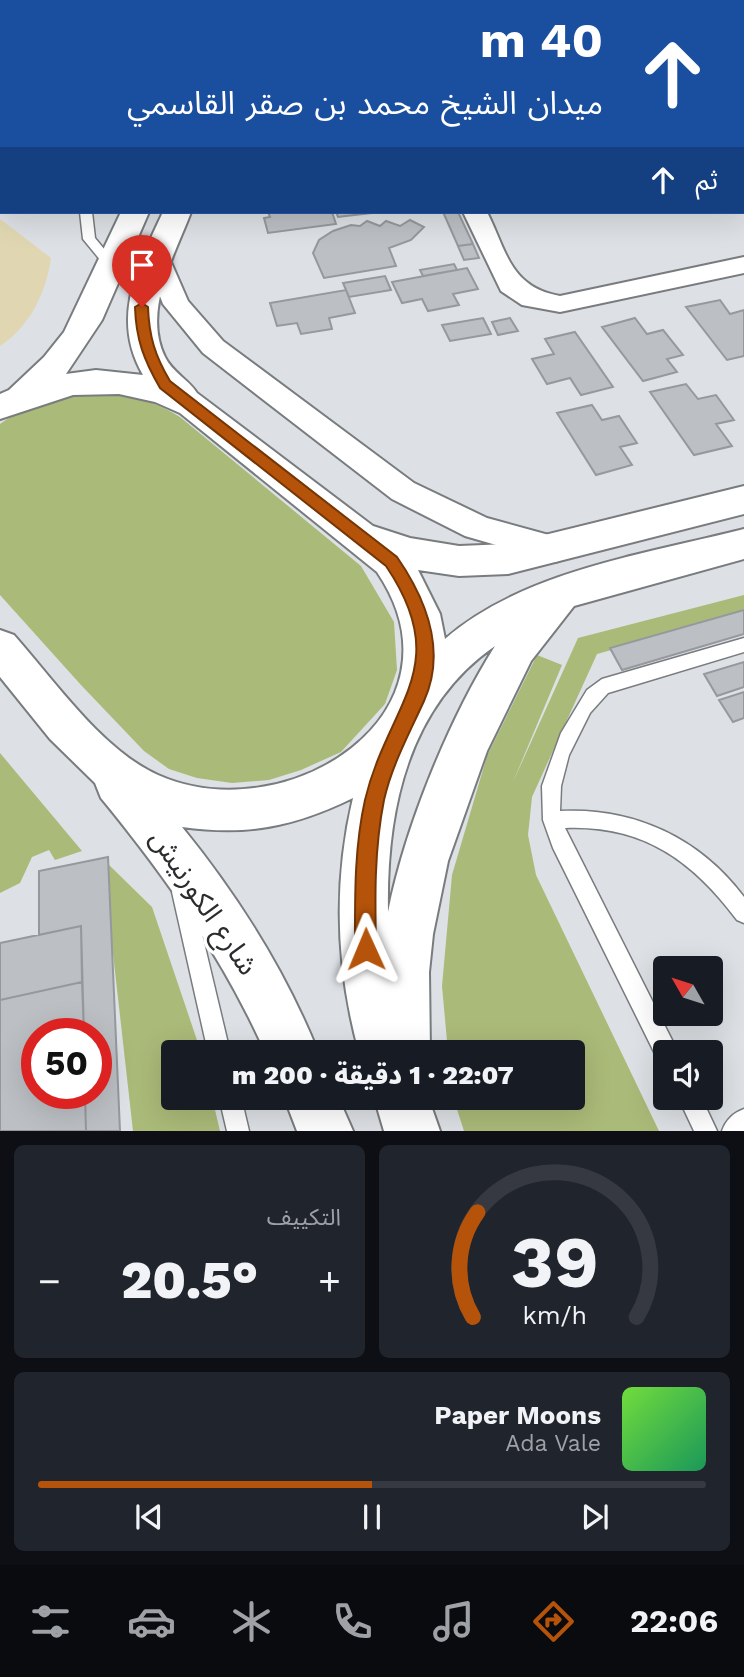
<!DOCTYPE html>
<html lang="ar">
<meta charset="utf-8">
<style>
:root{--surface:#171b24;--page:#20242c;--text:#f1f3f6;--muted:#9ea1a6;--line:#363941;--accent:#b45309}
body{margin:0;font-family:"Work Sans","Noto Sans Arabic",sans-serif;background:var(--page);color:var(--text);direction:rtl;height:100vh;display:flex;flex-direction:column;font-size:26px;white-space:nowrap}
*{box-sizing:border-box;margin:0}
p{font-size:23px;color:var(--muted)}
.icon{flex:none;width:38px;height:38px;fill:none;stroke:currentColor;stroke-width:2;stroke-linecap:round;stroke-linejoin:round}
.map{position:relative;height:1131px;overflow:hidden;direction:ltr}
.panel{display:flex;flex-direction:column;gap:14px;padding:14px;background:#0d0f14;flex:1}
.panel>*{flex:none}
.top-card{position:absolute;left:0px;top:0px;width:746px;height:214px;box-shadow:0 7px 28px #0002;direction:rtl;background:#1a4fa0;color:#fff;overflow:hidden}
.needle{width:46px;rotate:309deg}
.tools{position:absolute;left:653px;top:956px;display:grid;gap:14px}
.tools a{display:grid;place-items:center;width:70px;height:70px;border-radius:7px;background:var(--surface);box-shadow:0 7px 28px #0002;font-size:35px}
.speed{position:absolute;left:21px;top:1018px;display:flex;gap:14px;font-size:35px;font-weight:700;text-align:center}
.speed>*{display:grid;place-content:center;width:91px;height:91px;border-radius:50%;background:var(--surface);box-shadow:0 7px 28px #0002;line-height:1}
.speed .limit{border:10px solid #d22;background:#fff;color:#111}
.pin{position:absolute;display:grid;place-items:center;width:60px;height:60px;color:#fff;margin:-72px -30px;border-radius:50% 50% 50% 0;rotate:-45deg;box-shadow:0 0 7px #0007}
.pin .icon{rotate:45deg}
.me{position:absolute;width:77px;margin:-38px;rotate:359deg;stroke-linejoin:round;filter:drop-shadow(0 0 5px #0008)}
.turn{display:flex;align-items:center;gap:24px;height:147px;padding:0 28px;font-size:32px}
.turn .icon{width:91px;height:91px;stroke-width:2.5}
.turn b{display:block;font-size:49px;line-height:60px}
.then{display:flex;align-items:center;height:66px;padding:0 28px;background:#0003;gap:14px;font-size:26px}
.big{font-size:52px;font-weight:800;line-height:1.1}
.panel .card{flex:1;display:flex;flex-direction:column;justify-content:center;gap:10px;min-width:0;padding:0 24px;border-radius:10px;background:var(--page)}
.panel .dial{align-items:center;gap:0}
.dial svg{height:182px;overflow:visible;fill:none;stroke:var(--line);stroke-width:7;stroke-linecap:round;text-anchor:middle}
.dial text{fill:var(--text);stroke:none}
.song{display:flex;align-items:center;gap:21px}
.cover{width:84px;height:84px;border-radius:10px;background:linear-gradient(135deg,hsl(100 70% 55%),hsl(150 70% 35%))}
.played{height:7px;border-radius:4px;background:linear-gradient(90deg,var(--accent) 50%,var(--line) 50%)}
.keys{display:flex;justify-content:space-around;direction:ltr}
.heat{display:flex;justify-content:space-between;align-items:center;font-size:38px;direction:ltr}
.panel .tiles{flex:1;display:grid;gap:14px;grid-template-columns:1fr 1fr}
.card:last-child{grid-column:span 2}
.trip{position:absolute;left:161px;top:1040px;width:424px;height:70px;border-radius:7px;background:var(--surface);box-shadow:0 7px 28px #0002;font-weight:800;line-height:70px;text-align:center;direction:rtl}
.tabs{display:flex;height:112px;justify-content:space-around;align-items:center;background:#090b0e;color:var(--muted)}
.tabs .icon{width:49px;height:49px}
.tabs .on{color:var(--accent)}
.tabs b{font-size:32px;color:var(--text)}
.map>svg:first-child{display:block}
</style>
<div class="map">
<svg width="744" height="1131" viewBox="0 0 744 1131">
<rect width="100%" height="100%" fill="#dde0e4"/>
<path fill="#aaba78" d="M94,394C131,395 148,398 180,417L361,566L394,622L397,670L385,704L341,752L301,770L269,780L232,783L197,778L169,769L144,751L81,685L0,595V424C27,405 61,396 94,394Z
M744,595V613L597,654L532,797L528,835L536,875L659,1131H464L453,1097H572V1052H448L442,986L452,875L487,756L537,655L562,665L513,782L578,638Z
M0,753L82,851L55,860L49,850L32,857L20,883L0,893Z
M107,863L152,907L201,1052H173V1097H212L220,1131H133L111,936Z"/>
<path fill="#e0d7b2" d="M0,219L51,258C46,293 30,326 0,346Z"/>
<path fill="#bcbfc3" stroke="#95989c" stroke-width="2" d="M268,212H332L336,224L268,233L264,218L270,217Z
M336,212H371V213L338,217Z
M443,212H458L473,244L458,246Z
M410,220L424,227L411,240L389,248L396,266L324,278L313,253L319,240L333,231L351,225L360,226L367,221L380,226L386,221L400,226Z
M473,244L479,258L464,260L458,246Z
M454,264L457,270L423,276L420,270Z
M467,268L478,289L453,294L459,305L428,311L422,299L402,303L392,282Z
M385,276L391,290L349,297L343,283Z
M346,290L355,313L329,318L332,329L301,334L297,323L277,326L270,303Z
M720,300L730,314L744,310V356L727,360L686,307Z
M483,318L491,334L450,341L442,325Z
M510,318L518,331L498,335L492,322Z
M635,318L647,334L663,330L683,355L667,359L677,372L643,381L602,327Z
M575,332L613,387L581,395L570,378L547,384L532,359L554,354L545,339Z
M686,384L698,399L716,395L734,420L716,424L732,446L694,455L650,392Z
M592,405L602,420L619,416L637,443L620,447L632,465L596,475L557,413Z
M744,610V634L622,670L610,648Z
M744,662V687L717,696L704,674Z
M744,692V718L733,722L719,700Z
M108,857L120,1131H86L85,1094H96V1034H84L81,926L39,935V871Z
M81,926L82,982L0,1000V943Z
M82,982L84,1034H37V1094H85L86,1131H0V1000Z"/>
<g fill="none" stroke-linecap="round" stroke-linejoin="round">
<defs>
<path id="lane" d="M193,0H201L192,2Z
M80,212H92L95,238L114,261V267H106L83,239Z
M744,638V652L608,693L590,713L569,755L561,786L560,811C634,807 700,838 744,897V923L737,920C692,860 643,825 565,828L674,1044L677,1052H665V1062L658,1060L553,848L543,820L542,786L561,733L587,690L602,679Z
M182,882L189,885L192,892L230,1052H208L172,892L175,885Z
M219,1097H241L249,1131H227Z
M678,1097H701L717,1131H694Z
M744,1109V1131H722C726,1120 733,1113 744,1109Z"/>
<path id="street" d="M435,0H453V2H435Z
M510,0H528L529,2H510Z
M576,0H594L595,2H576Z
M463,212H487C507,252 510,287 560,296L744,257V273L560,312L522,305L501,291Z
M158,250L167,253L188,301L223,341L414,483L487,518L567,540L571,549L567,558L555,562L465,536L392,499L203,353L163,304L145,258L149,253Z"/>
<path id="secondary" d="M242,0H264L241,2Z
M121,212H149L102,320L66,374L96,370L143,375C110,318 138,266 163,212H191C175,255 142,310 165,357C172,372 188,379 197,393L373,526L410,538L459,546L508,544L744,486V514L508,574L459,576L418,570L440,614L445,639C523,571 646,554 744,529V559L574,606L531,661L487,751L448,861L433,934L429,972L430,1052H359C336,968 333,883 353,798C293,827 248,836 182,827C238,896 285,970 318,1052H265C224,959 165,876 101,798L95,783L50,739L0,677V630L14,635C54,680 102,750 158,775C286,832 473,714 377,572L180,413L155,402L119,394L73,395L0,419V394L9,390L44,357L64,332ZM495,646C449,719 405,827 388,912C386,811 408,706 495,646Z
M284,1097H338L353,1131H297Z
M374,1097H428L440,1131H384Z"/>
</defs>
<use href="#lane" stroke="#797c7f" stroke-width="3"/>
<use href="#street" stroke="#797c7f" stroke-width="4"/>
<use href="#secondary" stroke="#797c7f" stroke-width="4"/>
<use href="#lane" fill="#fff" fill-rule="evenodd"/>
<use href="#street" fill="#fff" fill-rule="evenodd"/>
<use href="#secondary" fill="#fff" fill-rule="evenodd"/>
</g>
<path fill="#b45309" stroke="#753606" stroke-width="2" d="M142,303L148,307C149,336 155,356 170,381L397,557C426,599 447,650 424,701C409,734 392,765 384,800C374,850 375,899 376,949L373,956L366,959L358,956L355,949C355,899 354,849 365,800C388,703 455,668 386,566L160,388C144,360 136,340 135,307Z"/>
<g text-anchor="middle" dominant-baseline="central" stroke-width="7" stroke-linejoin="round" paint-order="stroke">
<g font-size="28" fill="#2b2c2d" stroke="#fff">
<text transform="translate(204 902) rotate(56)">شارع الكورنيش</text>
</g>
</g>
</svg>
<div class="tools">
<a><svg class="needle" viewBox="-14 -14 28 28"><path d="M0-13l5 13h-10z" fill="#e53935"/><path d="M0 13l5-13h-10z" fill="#9ea1a6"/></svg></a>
<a><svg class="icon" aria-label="sound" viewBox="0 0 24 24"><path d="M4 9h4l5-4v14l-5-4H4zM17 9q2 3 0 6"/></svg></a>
</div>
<div class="speed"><div class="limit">50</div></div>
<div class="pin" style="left:142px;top:307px;background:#d93025"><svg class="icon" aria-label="arrive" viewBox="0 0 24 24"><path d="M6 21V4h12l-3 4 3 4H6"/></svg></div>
<svg class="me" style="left:366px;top:949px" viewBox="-20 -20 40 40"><path d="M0-17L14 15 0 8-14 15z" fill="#b45309" stroke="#fff" stroke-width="4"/></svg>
<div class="trip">22:07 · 1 دقيقة · 200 m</div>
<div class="top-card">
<div class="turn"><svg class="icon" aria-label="ahead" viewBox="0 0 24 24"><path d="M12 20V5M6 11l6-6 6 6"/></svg><div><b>40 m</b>ميدان الشيخ محمد بن صقر القاسمي</div></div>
<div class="then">ثم<svg class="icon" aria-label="ahead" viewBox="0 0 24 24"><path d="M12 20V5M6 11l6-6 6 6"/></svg></div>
</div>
</div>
<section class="panel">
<div class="tiles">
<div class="card dial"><svg viewBox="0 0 100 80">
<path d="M14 69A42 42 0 1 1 86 69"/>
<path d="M14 69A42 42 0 0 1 16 23" stroke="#b45309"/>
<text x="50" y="56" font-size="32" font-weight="700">39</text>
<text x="50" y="72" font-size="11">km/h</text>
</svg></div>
<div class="card"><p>التكييف</p>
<div class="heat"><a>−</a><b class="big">20.5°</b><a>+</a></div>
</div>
<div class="card">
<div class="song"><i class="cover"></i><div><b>Paper Moons</b><p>Ada Vale</p></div></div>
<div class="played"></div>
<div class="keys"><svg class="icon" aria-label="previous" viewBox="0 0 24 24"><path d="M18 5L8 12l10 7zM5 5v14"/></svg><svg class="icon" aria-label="pause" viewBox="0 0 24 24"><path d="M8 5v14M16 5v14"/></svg><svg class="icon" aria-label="next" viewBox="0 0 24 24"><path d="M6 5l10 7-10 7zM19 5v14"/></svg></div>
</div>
</div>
</section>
<nav class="tabs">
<b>22:06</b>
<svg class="icon on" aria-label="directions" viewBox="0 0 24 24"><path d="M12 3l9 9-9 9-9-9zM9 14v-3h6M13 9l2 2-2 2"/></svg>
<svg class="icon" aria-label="music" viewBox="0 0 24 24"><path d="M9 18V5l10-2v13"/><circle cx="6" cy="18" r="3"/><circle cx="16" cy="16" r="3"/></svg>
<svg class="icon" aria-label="phone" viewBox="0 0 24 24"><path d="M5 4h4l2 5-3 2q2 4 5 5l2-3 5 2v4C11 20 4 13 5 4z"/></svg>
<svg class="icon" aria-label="climate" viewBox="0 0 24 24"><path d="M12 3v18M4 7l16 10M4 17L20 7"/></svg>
<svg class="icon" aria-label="car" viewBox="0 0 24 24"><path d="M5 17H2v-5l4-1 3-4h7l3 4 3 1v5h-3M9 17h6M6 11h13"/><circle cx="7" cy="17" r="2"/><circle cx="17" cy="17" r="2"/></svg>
<svg class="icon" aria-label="filters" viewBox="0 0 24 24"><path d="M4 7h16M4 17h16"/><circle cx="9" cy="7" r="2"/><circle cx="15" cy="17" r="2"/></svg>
</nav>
